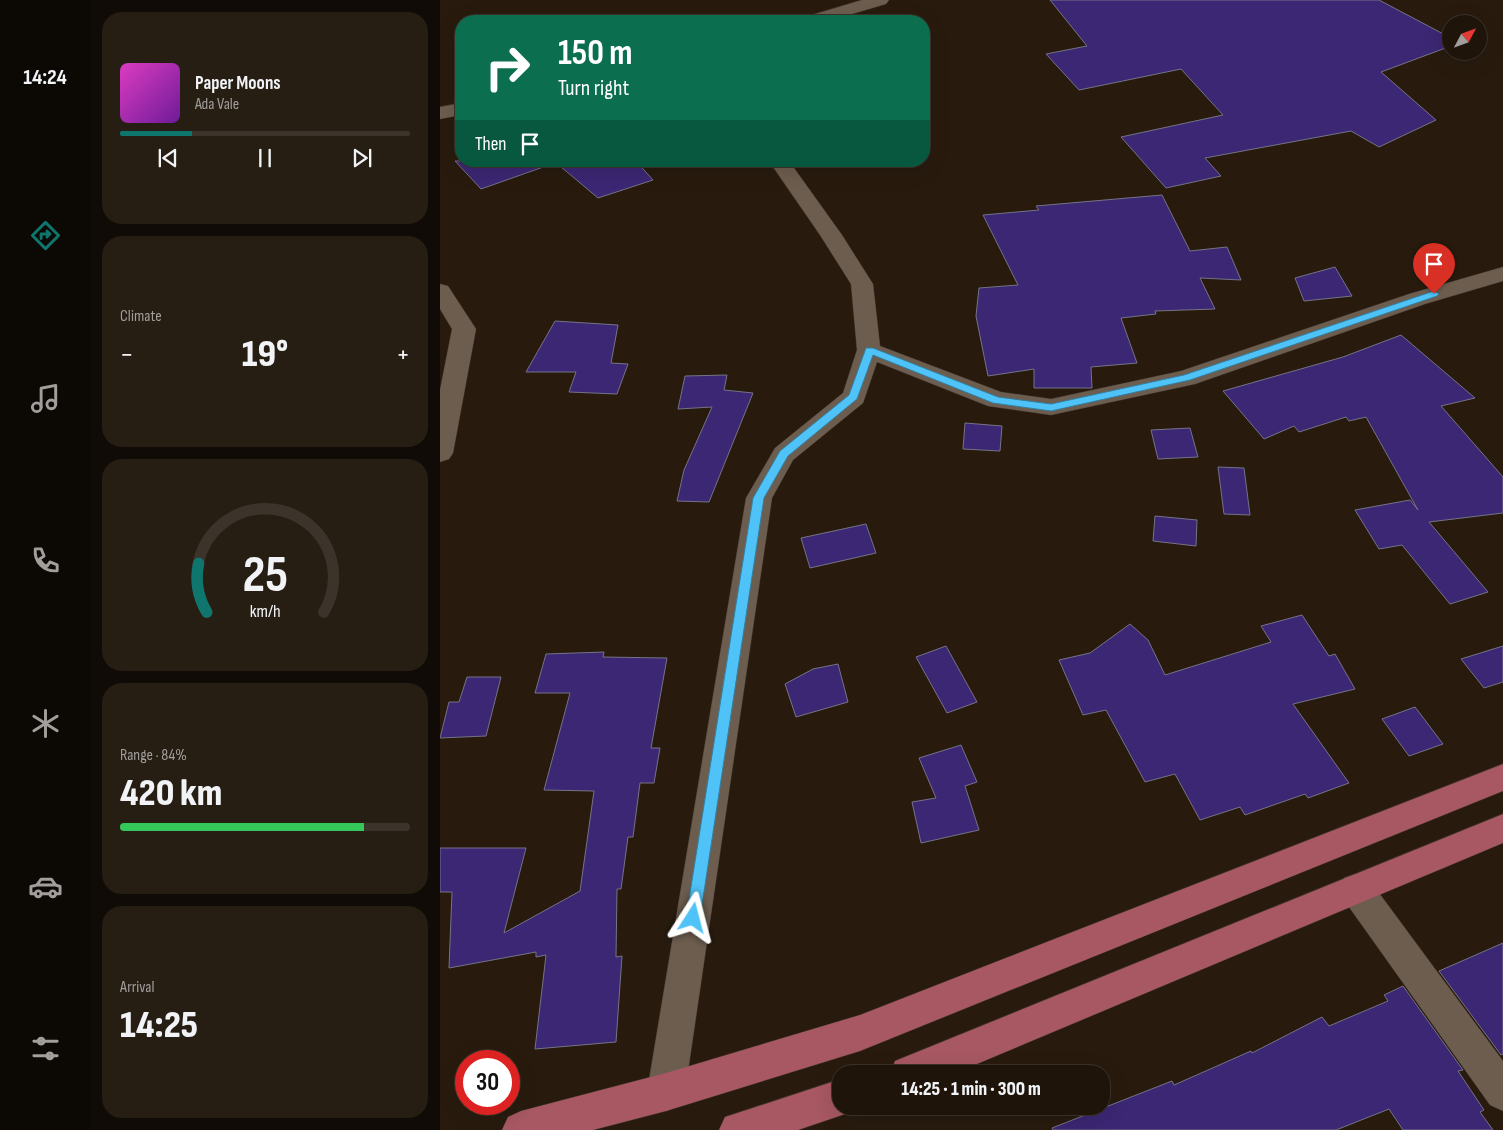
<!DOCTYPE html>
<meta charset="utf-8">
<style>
:root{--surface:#1e140a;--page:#261d13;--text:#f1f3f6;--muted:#a19e9c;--line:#3c332b;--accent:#0f766e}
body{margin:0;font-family:"Sofia Sans Condensed",sans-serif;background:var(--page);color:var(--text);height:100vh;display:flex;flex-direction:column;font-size:19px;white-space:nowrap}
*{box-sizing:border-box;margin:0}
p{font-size:16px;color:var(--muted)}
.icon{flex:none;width:28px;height:28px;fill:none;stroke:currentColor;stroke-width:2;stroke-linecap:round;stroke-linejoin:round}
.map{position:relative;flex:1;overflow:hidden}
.side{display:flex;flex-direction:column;gap:12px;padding:12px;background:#100b06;width:350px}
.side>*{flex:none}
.guide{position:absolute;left:15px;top:15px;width:475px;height:152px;border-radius:20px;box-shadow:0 5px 20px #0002,0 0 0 1px var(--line);background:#0b6e4f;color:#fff;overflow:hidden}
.needle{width:32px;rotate:49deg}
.buttons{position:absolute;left:1002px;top:15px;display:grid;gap:10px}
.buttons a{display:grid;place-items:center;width:45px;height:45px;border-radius:50%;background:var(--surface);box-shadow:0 5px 20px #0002,0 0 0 1px var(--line);font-size:25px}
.speed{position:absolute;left:15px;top:1050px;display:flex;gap:10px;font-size:25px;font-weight:700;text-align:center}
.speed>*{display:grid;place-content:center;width:65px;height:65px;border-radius:50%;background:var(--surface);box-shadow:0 5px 20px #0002,0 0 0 1px var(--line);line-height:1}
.speed .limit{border:8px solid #d22;background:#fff;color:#111}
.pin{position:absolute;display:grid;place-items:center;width:42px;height:42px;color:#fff;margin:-51px -21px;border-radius:50% 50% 50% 0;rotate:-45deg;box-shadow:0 0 5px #0007}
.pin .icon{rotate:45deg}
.me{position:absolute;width:55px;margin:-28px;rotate:9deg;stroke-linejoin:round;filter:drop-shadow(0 0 4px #0008)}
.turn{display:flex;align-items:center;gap:18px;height:105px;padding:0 20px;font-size:22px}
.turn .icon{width:65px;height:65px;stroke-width:2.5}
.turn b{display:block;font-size:35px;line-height:42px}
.then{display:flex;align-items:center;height:48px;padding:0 20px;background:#0003;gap:10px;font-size:19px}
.big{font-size:38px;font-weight:800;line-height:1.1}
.side .card{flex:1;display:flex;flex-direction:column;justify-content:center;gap:8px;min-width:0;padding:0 18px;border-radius:20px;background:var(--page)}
.side .dial{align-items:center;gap:0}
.dial svg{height:130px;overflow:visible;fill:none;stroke:var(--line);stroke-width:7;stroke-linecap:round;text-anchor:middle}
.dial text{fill:var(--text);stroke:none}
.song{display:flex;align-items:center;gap:15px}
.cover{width:60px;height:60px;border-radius:8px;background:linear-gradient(135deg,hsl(310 70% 55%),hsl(280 70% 35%))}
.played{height:5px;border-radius:2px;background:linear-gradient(90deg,var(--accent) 25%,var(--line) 25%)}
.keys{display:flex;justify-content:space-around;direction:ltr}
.heat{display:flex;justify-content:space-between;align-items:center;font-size:28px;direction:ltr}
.charge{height:8px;border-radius:4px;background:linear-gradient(90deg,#34c759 84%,var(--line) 0)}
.trip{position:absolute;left:392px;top:1065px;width:278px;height:50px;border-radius:20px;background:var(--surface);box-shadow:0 5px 20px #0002,0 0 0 1px var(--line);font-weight:800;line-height:50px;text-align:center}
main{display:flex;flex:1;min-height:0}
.dock{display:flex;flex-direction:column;width:90px;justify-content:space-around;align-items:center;background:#0c0804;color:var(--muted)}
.dock .icon{width:35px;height:35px}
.dock .active{color:var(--accent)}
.dock b{font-size:22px;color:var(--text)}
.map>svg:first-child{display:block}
</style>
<main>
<nav class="dock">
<b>14:24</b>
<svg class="icon active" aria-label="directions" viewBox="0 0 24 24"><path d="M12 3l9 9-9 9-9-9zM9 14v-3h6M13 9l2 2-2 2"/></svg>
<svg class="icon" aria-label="music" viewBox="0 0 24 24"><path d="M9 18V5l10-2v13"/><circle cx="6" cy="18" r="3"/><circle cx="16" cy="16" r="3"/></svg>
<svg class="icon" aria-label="phone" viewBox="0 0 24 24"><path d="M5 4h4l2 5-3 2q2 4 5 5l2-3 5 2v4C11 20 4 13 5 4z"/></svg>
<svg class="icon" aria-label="climate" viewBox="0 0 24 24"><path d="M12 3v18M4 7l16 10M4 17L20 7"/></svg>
<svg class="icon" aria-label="car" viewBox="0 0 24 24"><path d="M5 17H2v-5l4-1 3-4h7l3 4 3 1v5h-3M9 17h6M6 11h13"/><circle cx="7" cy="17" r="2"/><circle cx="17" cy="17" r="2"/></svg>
<svg class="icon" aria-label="filters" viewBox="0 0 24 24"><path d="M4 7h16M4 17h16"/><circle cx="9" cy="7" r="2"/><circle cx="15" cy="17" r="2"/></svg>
</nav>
<section class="side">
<div class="card">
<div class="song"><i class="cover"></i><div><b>Paper Moons</b><p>Ada Vale</p></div></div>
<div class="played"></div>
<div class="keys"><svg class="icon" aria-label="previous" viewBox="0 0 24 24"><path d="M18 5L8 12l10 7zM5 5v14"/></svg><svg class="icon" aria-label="pause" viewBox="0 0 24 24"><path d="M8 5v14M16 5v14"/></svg><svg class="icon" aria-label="next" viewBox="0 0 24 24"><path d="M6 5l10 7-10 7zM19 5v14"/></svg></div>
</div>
<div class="card"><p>Climate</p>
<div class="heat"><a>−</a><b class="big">19°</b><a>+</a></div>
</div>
<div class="card dial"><svg viewBox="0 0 100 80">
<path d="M14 69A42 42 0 1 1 86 69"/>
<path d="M14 69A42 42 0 0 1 9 39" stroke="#0f766e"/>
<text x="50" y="56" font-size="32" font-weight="700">25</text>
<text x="50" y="72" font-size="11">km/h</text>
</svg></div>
<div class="card"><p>Range · 84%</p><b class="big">420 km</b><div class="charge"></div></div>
<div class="card"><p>Arrival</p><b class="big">14:25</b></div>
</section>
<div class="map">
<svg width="1063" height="1130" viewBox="0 0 1063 1130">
<rect width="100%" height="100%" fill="#281b0e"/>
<path fill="#3b2773" stroke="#757387" d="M610,0H939L1011,38V46L941,72L996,120L939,147L911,131L765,158L781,176L726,188L681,137L783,115L741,69L639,90L606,54L647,46Z
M15,161H109V165L41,189Z
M114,161H196L213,180L158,198Z
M722,195L750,251L787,247L801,280L760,278L775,309L715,311L716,314L681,318L697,363L651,367L652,388H594V369L548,376L536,316L539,288L578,285L543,215L599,210L596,206Z
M895,267L912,296L864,301L855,278Z
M115,321L178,325L171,363L188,364L177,394L129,392L136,372H86Z
M961,335L1035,398L1001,406L1063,477V513L989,522L1048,592L1010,604L962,545L939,549L915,510L970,500L978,510L926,417L909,421L906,417L859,432L854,426L824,439L783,391L903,357Z
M287,375L284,390L313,393L269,502L237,501L244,470L272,407L238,409L245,376Z
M525,423L562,426L560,451L523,449Z
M750,428L758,457L718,459L711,430Z
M778,467L804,468L810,515L784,514Z
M715,516L757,520L756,546L713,541Z
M426,524L436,553L370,568L361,538Z
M862,615L889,656L895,654L915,689L853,704L909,783L868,798L865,794L805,815L800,807L760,820L735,774L705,782L666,710L643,715L619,660L650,653L690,624L708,640L725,675L831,642L821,626Z
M506,646L537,702L507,713L476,657Z
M1063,646V682L1044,688L1021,659Z
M164,652L163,657L227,658L211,748H220L214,783H200L193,837H188L181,889H177L176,957L182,956L176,1042L95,1049L106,955L96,957V952L9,968L12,892H0V848H86L64,933L140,891L154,791L104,790L130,693H95L106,654Z
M398,664L408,702L356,717L345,684L373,669Z
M27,677H61L46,736L0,738L9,702H19Z
M975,707L1003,744L969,756L942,719Z
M521,745L537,782L525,786L539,830L481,843L472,802L496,798L479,758Z
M1063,943V1054L1061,1055L999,971Z
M963,986L1023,1070L1018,1071L1044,1110L1040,1112L1053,1130H963L949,1109L896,1130H613L612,1128L732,1081L734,1085L811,1051L812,1053L882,1017L889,1026L948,1001L944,995Z"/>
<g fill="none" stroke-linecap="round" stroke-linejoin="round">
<defs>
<path id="minor" d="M422,0H449L446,4L388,21H362L365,17Z
M21,103V115L0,119V107Z
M329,161H349L402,235L433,284L440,346L561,392L611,399L741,371L969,294L1063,267V281L985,304L755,384L611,415L548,406L437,362L423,403L353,460L332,498L245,1092L239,1105L226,1111L213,1105L207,1092L306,498L335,448L403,393L417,350L411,284L380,235Z
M0,284L8,286L36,329L13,453L9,459L0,462V390L12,329L0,309Z
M916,874L928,878L1063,1061V1111L1050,1105L904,900L899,889L904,878Z"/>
<path id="major" d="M1063,764V791L420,1051L226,1111L153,1130H62L68,1117L81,1111L226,1073L420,1015Z
M1063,814V843L513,1074H450L455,1061Z
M401,1079V1106H416L414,1111L358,1130H279L285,1117Z"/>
</defs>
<use href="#minor" stroke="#3d322d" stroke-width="1"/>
<use href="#major" stroke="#3d322d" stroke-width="1"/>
<use href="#minor" fill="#6d5d4e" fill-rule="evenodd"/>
<use href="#major" fill="#a75862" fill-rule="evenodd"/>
</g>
<path fill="#4fc3f7" stroke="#337fa1" d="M994,291L999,294L997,296L750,380L611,411L553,403L433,355L417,399L348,456L324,498L260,918L258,923L253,925L248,923L246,918L313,498L340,451L409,395L426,348H433L558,397L611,404L744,375Z"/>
</svg>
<div class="buttons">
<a><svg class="needle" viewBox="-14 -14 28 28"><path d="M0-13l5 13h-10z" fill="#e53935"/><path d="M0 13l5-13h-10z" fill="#a19e9c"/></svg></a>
</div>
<div class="speed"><div class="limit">30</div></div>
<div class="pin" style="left:994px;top:294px;background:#d93025"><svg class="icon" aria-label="arrive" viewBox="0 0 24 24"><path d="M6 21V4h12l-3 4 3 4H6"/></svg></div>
<svg class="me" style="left:253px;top:918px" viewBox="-20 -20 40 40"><path d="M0-17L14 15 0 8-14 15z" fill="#4fc3f7" stroke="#fff" stroke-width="4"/></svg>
<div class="trip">14:25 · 1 min · 300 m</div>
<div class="guide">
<div class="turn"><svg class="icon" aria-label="right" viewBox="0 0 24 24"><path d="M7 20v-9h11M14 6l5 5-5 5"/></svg><div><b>150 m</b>Turn right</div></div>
<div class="then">Then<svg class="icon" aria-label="arrive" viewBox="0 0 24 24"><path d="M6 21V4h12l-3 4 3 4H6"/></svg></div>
</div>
</div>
</main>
